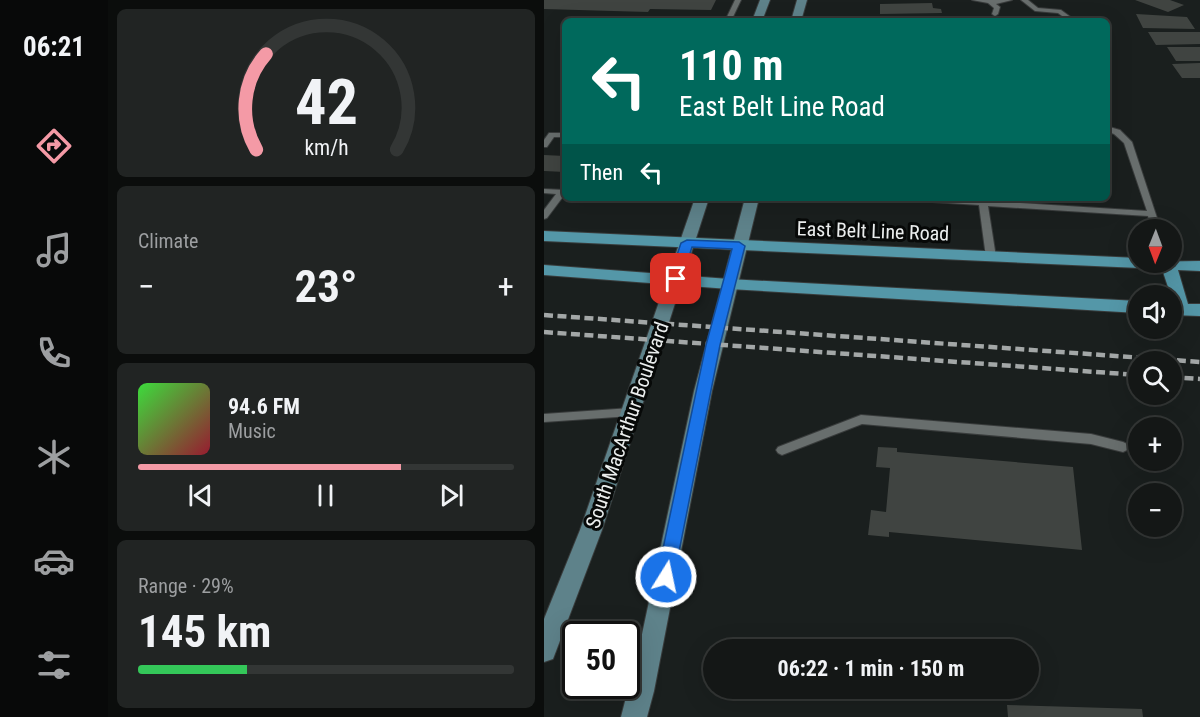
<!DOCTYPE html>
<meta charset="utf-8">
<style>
:root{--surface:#141716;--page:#212423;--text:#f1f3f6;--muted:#9d9fa1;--line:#333635;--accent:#f49aa6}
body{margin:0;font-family:"Roboto Condensed",sans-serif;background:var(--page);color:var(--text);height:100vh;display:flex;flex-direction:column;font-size:22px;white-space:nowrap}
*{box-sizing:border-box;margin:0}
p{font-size:20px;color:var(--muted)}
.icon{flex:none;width:33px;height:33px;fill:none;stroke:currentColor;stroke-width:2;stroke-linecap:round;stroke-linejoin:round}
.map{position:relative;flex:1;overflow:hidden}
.sheet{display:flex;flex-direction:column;gap:9px;padding:9px;background:#0b0d0c;width:436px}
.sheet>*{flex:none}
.banner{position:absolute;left:18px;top:18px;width:548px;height:183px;border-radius:9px;box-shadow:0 6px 24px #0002,0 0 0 2px var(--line);background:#00695c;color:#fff;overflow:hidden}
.needle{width:39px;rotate:181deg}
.controls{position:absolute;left:584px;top:219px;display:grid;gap:12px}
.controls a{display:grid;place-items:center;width:54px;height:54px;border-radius:50%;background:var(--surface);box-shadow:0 6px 24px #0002,0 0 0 2px var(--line);font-size:30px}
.speed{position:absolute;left:18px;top:621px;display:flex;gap:12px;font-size:30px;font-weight:700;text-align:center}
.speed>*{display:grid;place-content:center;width:78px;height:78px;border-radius:50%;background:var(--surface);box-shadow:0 6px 24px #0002,0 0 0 2px var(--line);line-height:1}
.speed .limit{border:3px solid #111;border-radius:9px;background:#fff;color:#111}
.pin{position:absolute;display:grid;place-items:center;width:51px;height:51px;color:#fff;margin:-26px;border-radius:12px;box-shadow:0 3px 9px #0006}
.me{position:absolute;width:66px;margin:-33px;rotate:10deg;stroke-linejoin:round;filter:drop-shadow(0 0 4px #0008)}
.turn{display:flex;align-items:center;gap:21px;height:126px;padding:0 18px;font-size:27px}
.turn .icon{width:78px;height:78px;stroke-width:2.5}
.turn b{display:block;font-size:42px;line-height:51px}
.then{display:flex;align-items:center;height:57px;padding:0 18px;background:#0003;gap:12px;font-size:22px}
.big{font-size:45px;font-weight:700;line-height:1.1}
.sheet .widget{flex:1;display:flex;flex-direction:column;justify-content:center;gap:9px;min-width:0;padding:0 21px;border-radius:9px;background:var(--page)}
.sheet .dial{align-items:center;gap:0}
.dial svg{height:156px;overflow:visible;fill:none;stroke:var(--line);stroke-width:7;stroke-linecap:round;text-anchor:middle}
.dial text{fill:var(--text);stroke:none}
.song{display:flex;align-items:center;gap:18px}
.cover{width:72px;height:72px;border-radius:9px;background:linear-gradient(135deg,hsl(120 70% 55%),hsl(350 70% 35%))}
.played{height:6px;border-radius:3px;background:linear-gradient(90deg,var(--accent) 70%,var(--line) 70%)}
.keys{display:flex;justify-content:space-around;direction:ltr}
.heat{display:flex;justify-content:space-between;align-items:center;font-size:33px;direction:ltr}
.charge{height:9px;border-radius:4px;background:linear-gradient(90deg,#34c759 29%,var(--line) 0)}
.trip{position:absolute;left:159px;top:639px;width:336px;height:60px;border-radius:30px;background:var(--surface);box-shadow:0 6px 24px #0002,0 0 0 2px var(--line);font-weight:700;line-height:60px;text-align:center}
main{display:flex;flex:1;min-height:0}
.tab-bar{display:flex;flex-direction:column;width:108px;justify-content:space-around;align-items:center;background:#080909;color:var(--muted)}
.tab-bar .icon{width:42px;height:42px}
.tab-bar .current{color:var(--accent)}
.tab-bar b{font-size:27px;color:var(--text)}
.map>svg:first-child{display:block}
</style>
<main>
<nav class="tab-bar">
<b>06:21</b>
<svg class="icon current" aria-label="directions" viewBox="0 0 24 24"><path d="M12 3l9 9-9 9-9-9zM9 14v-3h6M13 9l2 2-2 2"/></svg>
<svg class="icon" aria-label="music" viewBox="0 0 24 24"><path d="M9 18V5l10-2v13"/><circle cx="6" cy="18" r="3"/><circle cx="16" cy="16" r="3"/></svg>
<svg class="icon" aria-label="phone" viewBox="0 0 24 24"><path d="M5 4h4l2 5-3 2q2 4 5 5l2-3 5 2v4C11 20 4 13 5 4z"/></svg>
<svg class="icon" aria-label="climate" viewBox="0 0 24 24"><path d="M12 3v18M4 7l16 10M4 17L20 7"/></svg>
<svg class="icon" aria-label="car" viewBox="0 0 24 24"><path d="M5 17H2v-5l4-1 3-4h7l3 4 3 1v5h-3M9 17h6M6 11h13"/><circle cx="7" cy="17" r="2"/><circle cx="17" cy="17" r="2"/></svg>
<svg class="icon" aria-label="filters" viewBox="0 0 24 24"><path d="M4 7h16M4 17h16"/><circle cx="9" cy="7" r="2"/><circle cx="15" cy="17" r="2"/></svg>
</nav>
<section class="sheet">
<div class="widget dial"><svg viewBox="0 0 100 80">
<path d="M14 69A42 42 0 1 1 86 69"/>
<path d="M14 69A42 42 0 0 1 19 20" stroke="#f49aa6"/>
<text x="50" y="56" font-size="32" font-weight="700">42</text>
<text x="50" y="72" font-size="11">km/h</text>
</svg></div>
<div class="widget"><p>Climate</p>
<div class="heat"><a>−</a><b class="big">23°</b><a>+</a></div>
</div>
<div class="widget">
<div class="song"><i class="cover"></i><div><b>94.6 FM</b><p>Music</p></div></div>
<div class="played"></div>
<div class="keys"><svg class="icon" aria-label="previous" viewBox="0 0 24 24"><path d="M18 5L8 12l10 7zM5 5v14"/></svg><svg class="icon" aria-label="pause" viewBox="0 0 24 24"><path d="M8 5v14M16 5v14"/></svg><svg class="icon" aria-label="next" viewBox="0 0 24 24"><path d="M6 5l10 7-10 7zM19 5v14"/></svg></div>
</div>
<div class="widget"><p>Range · 29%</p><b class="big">145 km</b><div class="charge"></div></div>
</section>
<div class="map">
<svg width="656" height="717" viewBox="0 0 656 717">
<rect width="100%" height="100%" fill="#1a1f1e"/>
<path fill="#404441" d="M0,0H172L167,10L106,9L104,12L0,9Z
M591,0H626L640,5L624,12Z
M388,3L389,8L397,9L398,13L336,14V4Z
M592,14L643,17L651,29L599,28Z
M604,32H656V44L612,45Z
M623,47H656V61H632Z
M656,63V78H638L628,64Z
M0,155L21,156V172L0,171Z
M334,447L353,448V452L529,467L538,550L345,532V537L324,535L327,510L342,512L346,468L332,467Z
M463,705L598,709L599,717H464Z"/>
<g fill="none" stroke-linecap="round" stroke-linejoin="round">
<defs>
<path id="lane" d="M191,0H197L187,21H181Z
M428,0H468L452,4L456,7L454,14L451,16L448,14L450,8L444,3Z
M477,0H484L494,8L517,10L532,21H525L514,13L491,11Z
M562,126L576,130L588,142L617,230H608L604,216L444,206L452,257L447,260L442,257L435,205L357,200L353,198L434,200V198H442L443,201L603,211L580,143L570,134L562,131Z
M5,133H21V137H10L3,147H0V140Z
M0,189L21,190V194L3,218L0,219V210L12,194L0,193Z
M87,408L91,409L93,412L91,415L87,416L0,422V414Z
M317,415L547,434L579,442L583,444L585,447L583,450L579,452L547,444L318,424L238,455L234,453L232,450L234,447Z"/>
<path id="secondary" d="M216,0H226L218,21H208Z
M253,0H263L257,21H247Z
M151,198H165L58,530L9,659L0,662V619L36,530Z
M201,198H215L168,391L110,691L103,717H77L97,639L150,391Z"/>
<path id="primary" d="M0,231L594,258V262L656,261V271L634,270L644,304H656V316L627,315V296L618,269L0,241Z
M0,265L185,279L594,301V313L185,289L0,275Z"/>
</defs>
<use href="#lane" stroke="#383b3b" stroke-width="2"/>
<use href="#secondary" stroke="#383b3b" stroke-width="2"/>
<use href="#primary" stroke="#383b3b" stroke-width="2"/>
<use href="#lane" fill="#686e6d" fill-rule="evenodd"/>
<use href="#secondary" fill="#5e828a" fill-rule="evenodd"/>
<use href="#primary" fill="#5497a8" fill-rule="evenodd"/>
<path stroke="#a3a7a7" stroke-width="4.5" stroke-dasharray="9 4.5" stroke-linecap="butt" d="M0,315L656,362
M0,332L594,375
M627,377L656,379"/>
</g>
<path fill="#1a73e8" stroke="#114b97" stroke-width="1.5" d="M143,240L195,242L201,246L176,345L130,577L128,582L122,585L115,582L113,577L162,345L188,249L148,247L138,279L132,283L127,282L125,279L137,243Z"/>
<g text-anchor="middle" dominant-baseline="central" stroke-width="6" stroke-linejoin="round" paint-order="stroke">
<g font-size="20" fill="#ebeeee" stroke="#070908">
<text transform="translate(329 231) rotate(2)">East Belt Line Road</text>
<text transform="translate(83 425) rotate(-71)">South MacArthur Boulevard</text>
</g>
</g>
</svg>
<div class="controls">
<a><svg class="needle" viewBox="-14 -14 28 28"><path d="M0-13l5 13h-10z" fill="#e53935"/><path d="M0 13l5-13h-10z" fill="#9d9fa1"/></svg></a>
<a><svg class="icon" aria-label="sound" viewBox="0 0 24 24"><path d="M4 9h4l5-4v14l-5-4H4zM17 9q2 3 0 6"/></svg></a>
<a><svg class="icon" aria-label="search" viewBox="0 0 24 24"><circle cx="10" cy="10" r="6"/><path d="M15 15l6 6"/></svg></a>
<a>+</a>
<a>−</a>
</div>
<div class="speed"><div class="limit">50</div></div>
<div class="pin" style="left:132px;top:279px;background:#d93025"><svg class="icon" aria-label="arrive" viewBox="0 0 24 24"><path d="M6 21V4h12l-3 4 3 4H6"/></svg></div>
<svg class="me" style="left:122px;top:577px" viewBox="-20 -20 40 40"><circle r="17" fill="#1a73e8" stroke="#fff" stroke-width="3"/><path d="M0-11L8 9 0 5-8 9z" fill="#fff"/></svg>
<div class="trip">06:22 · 1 min · 150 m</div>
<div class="banner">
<div class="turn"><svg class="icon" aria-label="left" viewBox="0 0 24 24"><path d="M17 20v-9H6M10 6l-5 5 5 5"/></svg><div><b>110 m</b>East Belt Line Road</div></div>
<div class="then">Then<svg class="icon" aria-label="left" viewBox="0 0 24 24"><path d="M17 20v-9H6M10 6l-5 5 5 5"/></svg></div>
</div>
</div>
</main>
